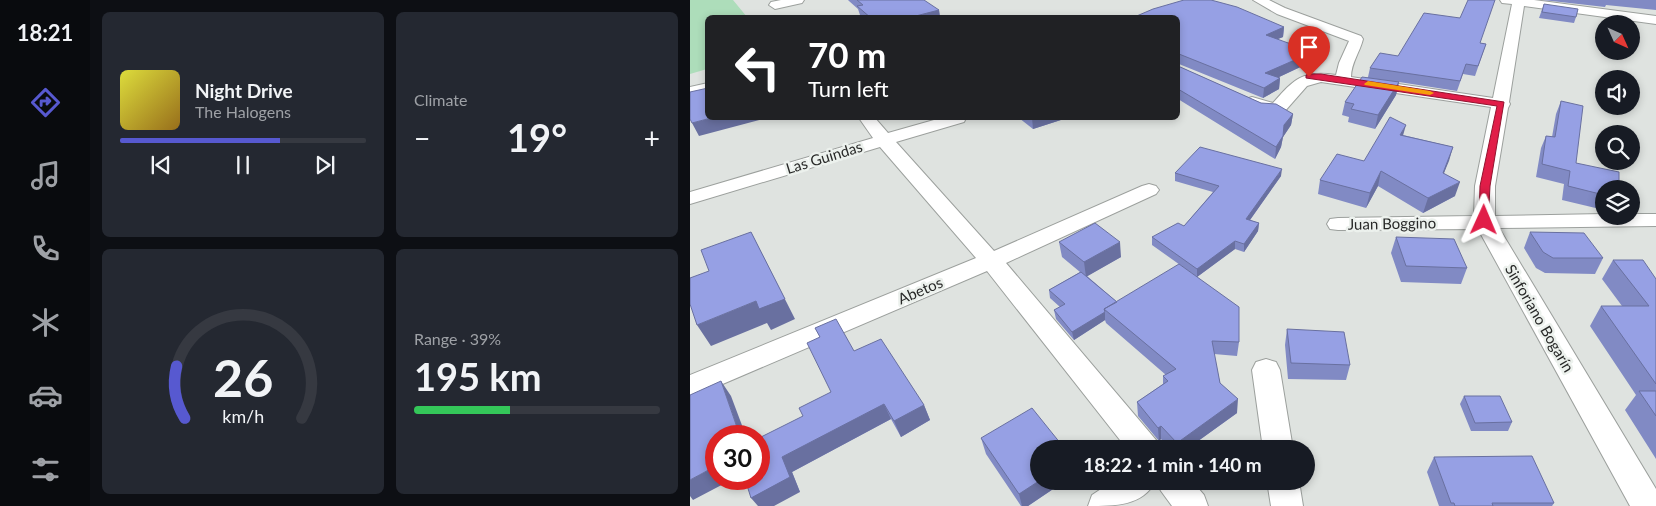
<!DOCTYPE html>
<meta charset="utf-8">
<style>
:root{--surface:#171b24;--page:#242831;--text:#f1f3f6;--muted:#9ea1a6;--line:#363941;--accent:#5759d0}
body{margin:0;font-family:Lato,sans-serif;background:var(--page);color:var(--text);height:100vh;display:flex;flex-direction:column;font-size:19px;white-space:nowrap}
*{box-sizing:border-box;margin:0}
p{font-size:16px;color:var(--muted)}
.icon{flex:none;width:28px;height:28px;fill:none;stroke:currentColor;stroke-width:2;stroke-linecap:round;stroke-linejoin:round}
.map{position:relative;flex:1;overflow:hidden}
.sheet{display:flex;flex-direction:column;gap:12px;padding:12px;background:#0d0f14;width:600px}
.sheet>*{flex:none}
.top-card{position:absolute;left:15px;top:15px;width:475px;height:105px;border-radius:8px;box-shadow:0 2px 8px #0003;background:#202124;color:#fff;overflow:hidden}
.needle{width:32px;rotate:135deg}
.tools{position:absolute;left:905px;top:15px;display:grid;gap:10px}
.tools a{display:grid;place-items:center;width:45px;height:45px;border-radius:50%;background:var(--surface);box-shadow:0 2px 8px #0003;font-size:25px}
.speed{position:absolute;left:15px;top:425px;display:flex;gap:10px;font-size:25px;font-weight:700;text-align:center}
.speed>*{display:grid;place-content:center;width:65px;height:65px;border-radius:50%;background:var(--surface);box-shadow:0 2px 8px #0003;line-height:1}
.speed .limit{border:8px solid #d22;background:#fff;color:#111}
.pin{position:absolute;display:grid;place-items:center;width:42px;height:42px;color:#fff;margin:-51px -21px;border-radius:50% 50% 50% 0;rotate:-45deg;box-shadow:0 0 5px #0007}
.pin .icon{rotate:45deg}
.me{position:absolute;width:55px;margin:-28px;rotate:1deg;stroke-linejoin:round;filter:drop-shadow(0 0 4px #0008)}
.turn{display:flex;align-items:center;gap:18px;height:105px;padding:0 20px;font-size:22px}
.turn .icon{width:65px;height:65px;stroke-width:2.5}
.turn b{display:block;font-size:35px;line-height:42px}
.big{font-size:38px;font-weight:700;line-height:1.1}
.sheet .widget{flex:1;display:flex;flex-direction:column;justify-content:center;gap:8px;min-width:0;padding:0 18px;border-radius:8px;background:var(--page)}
.sheet .dial{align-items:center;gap:0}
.dial svg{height:130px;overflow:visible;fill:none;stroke:var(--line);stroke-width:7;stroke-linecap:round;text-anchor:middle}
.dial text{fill:var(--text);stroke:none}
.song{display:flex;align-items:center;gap:15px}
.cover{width:60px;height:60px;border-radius:8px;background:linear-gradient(135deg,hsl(60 70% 55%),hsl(40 70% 35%))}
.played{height:5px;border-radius:2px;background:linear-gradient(90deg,var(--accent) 65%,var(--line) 65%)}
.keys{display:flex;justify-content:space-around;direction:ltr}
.heat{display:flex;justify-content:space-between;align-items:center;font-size:28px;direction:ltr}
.charge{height:8px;border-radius:4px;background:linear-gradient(90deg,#34c759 39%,var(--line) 0)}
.sheet .tiles{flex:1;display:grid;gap:12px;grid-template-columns:repeat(2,1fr)}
.trip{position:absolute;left:340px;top:440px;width:285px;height:50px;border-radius:25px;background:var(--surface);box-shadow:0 2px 8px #0003;font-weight:700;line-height:50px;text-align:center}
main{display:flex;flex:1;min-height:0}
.menu{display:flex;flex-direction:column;width:90px;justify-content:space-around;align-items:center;background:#090b0e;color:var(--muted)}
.menu .icon{width:35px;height:35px}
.menu .active{color:var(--accent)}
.menu b{font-size:22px;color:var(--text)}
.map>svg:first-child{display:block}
</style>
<main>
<nav class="menu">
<b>18:21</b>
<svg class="icon active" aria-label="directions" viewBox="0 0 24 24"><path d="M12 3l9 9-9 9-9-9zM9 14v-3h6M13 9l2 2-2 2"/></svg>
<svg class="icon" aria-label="music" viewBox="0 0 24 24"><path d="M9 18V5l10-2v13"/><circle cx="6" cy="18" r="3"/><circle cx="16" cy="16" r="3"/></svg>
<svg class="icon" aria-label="phone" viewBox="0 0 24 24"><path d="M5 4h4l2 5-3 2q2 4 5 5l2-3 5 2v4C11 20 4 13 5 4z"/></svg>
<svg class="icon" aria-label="climate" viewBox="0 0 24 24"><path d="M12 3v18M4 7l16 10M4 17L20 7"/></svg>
<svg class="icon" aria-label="car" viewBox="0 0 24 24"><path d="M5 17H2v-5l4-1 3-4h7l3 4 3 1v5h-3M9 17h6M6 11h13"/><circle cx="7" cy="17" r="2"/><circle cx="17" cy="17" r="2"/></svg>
<svg class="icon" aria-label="filters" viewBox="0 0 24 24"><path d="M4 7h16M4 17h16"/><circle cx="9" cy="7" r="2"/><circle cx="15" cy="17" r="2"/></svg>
</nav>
<section class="sheet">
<div class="tiles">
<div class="widget">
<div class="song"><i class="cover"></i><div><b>Night Drive</b><p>The Halogens</p></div></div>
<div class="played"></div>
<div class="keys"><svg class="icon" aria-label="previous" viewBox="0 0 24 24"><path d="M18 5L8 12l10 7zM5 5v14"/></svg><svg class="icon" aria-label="pause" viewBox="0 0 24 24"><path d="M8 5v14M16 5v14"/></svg><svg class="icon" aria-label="next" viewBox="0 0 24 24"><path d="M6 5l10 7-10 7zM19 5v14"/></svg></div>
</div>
<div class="widget"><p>Climate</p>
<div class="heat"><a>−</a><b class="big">19°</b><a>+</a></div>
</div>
<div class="widget dial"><svg viewBox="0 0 100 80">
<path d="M14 69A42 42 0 1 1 86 69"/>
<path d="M14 69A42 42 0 0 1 9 37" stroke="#5759d0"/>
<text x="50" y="56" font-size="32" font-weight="700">26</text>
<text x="50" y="72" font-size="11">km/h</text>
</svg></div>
<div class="widget"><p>Range · 39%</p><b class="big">195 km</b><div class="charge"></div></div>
</div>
</section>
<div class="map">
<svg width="966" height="506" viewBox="0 0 966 506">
<rect width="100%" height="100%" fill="#dfe3e0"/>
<path fill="#adddba" d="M0,0H43L57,17L18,18L17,69L0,74Z"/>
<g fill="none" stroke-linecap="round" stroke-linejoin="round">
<defs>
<path id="street" d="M91,0H114L112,3L85,9L79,5L81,2Z
M563,0H579L595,8L671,36L673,39C670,52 661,63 661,77L803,98L822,4L812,3L810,0H844L966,16V24L834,6L819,102L820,104L818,108L805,186V216L914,214V216H941V214H966V226L809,228L966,489V506H940L788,229L648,230L640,229L637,224L640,219L648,218L784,216L785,186L801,107L631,82L617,86L595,111C581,116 570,110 556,105L554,102L556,99L562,97L583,103C604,79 612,70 646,75L649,63L659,41L587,14Z
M18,83V93L0,97V87Z
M169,118H185L198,133L251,118H276L274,122L206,142L304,251L452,186L459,184L466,186L469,190L466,194L316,263L466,440L470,449H437L297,271L0,398V375L286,258L190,147L0,204V192L183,138Z
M576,359L586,362L590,370L603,449H573L562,370L566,362Z
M423,481H466C452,506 426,506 398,506L402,495Z
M466,481H502L514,495L518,506H482L471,491Z
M577,481H609L613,506H581Z"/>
</defs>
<use href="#street" stroke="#9ca09d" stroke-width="2"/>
<use href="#street" fill="#fff" fill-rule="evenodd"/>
</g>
<path fill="#818ac4" d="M158,0H205L249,10L250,18H171L168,9L159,1Z
M853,0H966V10L916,5L915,7Z
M854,4L886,17L884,23L849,18Z
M488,18L594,27L593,37L588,39L621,62L587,78H590L589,89L573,98L489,64L488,65Z
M790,43L796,44L785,76L773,74L767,91L709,82L706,95L685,129L658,122L659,117L652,115L655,102L678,77L680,68L708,56Z
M488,66L571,103L603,114L601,125L593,137L591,147L585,159L488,99Z
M871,101L886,163L914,189V210L872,200L874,184L846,177L851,148L856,136L862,137L866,114Z
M329,118H377L343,129Z
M713,135L763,147L754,173L765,196L733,213L688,186L676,208L628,194L630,180L674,161Z
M485,173L591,176L560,220L569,223L568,231L554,252L545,249L507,277L462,245V237L494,226L523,192L485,181Z
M840,232L913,258L905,274L855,273L846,268L834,248Z
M706,237L777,268L771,284L711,282L701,253Z
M369,242L431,257L397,276L427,302L549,342L547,356L524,354L530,383L547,413L497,449H479L471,439L469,441L448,416L447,402L473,384V376L476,375L416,323L415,320L384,340L366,319L364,310L370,307L360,298L359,290L390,272L372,257Z
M923,260L966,279V459L935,410L946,395L900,326L911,306H932L912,279Z
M125,328L164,351L234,405L240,420L211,437L201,419L102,472L110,492L55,479L113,416L141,392L130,337Z
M597,329L660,365L656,380L598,379L595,345Z
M774,396L822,422L818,431H781L770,404Z
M291,438L349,481H375L338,506H331L296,454Z
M744,457L864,503L862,506H749L737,472Z"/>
<path fill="#6970a0" d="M249,10L250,18H218Z
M594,27L593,37L575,44L576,35Z
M623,52L621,62L574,84L575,73Z
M489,54V64L488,65V55Z
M590,78L589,89L573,98L574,88Z
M709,82L706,95L685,129L688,115Z
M603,114L601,125L593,137L591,147L585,159L586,147L594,125Z
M21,118H77L9,136L2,123Z
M342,118H377L343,129Z
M716,125L712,139L710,135Z
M763,147L759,161L748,187L753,173Z
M592,169L591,176L555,227L556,219Z
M691,171L688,186L676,208L680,193Z
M770,182L765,196L733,213L738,198Z
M569,223L568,231L554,252V244Z
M61,232L105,319L81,330L77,323L21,346L7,325L66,301Z
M545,241V249L507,277V269Z
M430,242L431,257L396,277L394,262Z
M415,312V320L384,340L382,332Z
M31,381L41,396L56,436H50Z
M548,399L547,413L497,449H487V443Z
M194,404L201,419L102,472L110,492L84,506H68L61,498L92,457Z
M234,405L240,420L211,437L204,421Z
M471,426V439L469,441L468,428Z
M26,466V479H43L3,500L0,496V480Z
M349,481H375L338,506H332L329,494Z"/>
<path fill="#96a0e4" stroke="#6970a0" d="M167,0H234L249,10L218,18H181L167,6L173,5Z
M494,0H521L547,7L594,27L576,35L623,52L575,73L590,78L574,88L489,54L488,55V18H442L463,9Z
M778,0H805L790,43L796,44L788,66L776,64L770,81L680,68L690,53L708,56L734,13L770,18Z
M854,4L888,9L886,17L852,12Z
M488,66L571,103L586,104L603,114L594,125L593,136L586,147L488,89Z
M672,77L709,82L688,115L661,109L664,104L655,102Z
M18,88V118H21L2,123L0,119V92Z
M871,101L893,106L886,163L929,172V189H914V195L878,186L880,171L852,164L856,136L865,137Z
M700,117L716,125L710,135L763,147L753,173L770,182L738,198L691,171L680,193L630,180L647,154L674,161Z
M510,147L592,169L556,219L569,223L554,244L545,241L507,269L462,237L488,223L494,226L529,186L485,173Z
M405,223L430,242L394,262L369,242Z
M61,232L95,299L69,309L66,301L7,325L0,304V278L19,271L11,250Z
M840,232L894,233L913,258H863L853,252Z
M706,237L764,239L777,268L716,266Z
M923,260H953L966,279V384L911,306H959Z
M489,264L549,307V342L522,341L530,383L548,399L487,443L471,426L468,428L447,402L478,381L473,376L486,369L414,309Z
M391,272L427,302L414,309L415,312L382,332L364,310L375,304L359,290Z
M146,319L164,351L191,339L234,405L204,421L194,404L92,457L100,477L61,498L55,479H69V438L113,416L109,408L141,392L117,343L130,337L125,328Z
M597,329L654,332L660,365L601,363Z
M31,381L50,436H26V466L0,480V395Z
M949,391H966V416Z
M774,396H810L822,422L785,423Z
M342,408L375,449H349V481L329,494L291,438Z
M842,456L864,503H802L803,506H765L764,503H761L744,457Z"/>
<path fill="#e11d48" stroke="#92132f" d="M619,74H631L814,102L800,186L798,223H791L789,220L790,186L807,106L616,78V75Z"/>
<path fill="#f59e0b" d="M678,81L740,91L744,93L740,95L675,85L674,84Z"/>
<g text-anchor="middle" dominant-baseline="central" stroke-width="5" stroke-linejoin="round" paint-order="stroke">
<g font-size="15" fill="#282928" stroke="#ecf1ed">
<text transform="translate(134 157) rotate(-17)">Las Guindas</text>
<text transform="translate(702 223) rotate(-1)">Juan Boggino</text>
<text transform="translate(230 290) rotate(-23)">Abetos</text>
<text transform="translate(850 318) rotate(60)">Sinforiano Bogarín</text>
</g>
</g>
</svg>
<div class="tools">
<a><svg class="needle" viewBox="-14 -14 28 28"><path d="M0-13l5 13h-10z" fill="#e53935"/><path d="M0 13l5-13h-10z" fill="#9ea1a6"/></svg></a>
<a><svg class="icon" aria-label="sound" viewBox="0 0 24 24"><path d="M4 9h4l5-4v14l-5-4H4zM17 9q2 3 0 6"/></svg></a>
<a><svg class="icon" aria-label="search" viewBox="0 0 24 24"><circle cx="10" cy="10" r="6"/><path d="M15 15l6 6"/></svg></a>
<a><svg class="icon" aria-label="layers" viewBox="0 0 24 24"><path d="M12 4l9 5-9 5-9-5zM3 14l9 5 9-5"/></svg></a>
</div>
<div class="speed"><div class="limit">30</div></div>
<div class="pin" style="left:619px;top:77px;background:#d93025"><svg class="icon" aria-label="arrive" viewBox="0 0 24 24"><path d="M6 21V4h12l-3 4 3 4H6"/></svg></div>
<svg class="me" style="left:794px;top:220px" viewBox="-20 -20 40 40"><path d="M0-17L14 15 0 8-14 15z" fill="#e11d48" stroke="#fff" stroke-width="4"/></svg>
<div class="trip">18:22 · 1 min · 140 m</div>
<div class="top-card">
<div class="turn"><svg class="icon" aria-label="left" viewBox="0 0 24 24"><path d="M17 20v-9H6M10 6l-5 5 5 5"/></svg><div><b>70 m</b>Turn left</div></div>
</div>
</div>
</main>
